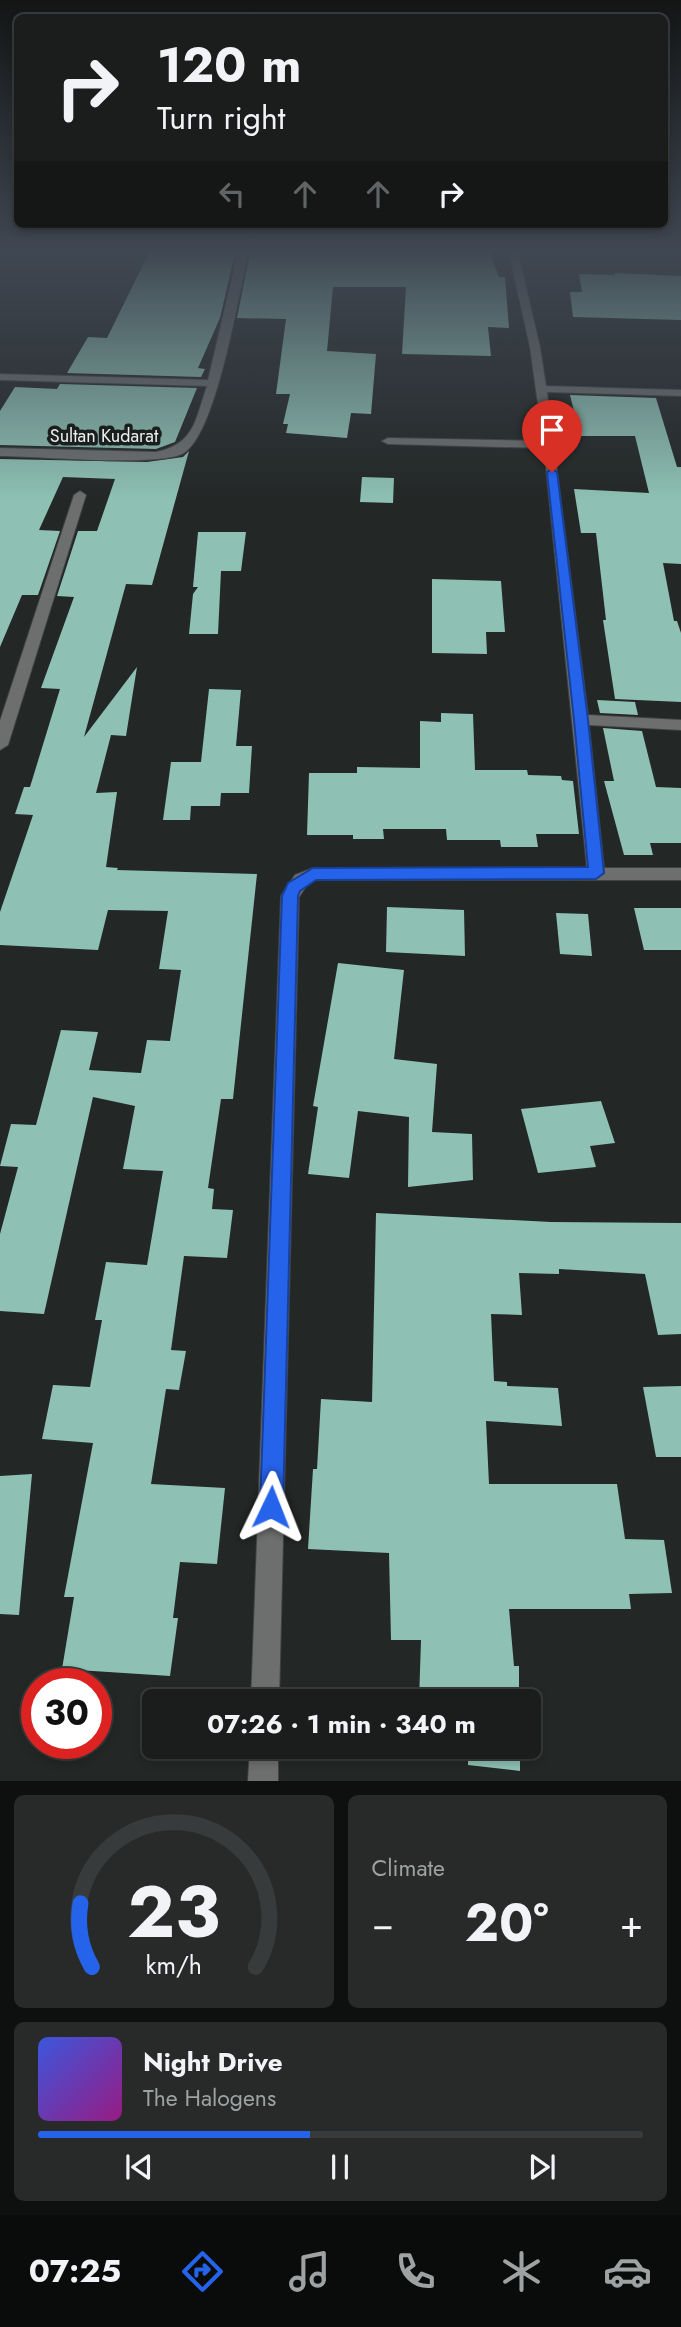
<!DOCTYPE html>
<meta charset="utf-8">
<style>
:root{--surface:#1a1d1c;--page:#272a29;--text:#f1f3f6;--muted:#9fa2a3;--line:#383b3b;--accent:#2563eb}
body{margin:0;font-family:Jost,sans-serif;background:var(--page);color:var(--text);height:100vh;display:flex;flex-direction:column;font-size:26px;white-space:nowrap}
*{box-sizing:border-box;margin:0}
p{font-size:23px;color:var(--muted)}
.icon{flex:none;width:38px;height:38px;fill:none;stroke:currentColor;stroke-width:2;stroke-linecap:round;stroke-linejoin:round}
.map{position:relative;height:1781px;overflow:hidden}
.sheet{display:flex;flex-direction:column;gap:14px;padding:14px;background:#0e100f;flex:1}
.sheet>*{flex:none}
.guide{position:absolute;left:14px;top:14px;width:654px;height:214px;border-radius:10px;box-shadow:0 4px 10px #0003,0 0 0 2px var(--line);background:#1a1d1c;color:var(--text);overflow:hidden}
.speed{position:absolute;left:21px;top:1668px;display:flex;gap:14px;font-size:35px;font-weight:700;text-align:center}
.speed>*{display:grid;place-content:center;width:91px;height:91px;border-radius:50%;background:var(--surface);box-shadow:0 4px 10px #0003,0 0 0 2px var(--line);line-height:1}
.speed .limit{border:10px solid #d22;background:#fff;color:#111}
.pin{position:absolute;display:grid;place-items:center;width:60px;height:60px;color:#fff;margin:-72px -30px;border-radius:50% 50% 50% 0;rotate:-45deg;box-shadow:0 0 7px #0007}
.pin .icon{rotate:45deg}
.me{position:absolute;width:77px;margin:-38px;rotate:2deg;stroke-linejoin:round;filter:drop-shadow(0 0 5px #0008)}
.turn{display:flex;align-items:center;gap:24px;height:147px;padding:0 28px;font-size:32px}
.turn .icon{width:91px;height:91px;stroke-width:2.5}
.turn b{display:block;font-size:49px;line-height:60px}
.lanes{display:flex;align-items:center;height:66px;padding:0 28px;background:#0003;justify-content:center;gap:35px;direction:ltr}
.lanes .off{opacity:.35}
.big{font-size:52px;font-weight:700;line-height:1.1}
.sheet .widget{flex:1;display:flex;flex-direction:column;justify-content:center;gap:10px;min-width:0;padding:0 24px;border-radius:10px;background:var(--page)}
.sheet .dial{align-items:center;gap:0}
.dial svg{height:182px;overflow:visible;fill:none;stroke:var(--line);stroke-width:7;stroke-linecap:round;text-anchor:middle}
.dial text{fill:var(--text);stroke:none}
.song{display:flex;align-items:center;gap:21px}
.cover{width:84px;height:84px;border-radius:10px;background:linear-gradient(135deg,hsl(230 70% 55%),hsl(310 70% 35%))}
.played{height:7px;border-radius:4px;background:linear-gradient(90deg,var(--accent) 45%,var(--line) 45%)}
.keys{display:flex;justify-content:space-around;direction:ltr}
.heat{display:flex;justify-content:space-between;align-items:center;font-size:38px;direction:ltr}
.sheet .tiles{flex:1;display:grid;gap:14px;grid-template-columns:1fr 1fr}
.widget:last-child{grid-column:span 2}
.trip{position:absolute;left:142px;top:1689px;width:399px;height:70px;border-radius:10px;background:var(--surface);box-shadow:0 4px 10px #0003,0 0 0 2px var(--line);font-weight:700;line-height:70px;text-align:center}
.tab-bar{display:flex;height:112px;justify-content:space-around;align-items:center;background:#0a0c0b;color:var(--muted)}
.tab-bar .icon{width:49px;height:49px}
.tab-bar .active{color:var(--accent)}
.tab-bar b{font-size:32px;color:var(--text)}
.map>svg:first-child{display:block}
</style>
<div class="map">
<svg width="681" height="1781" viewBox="0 0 681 1781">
<rect width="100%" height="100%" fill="#232726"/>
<path fill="#8ec1b3" d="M149,253H235L220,318L198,368L205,369L201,377L67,373L88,337L107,338Z
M250,253H490L499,277H505L509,328L488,327L491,356L402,354L406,287H333L327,351L376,354L371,414L351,413L347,438L286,433L288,424H283L290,394H276L286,319L237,318Z
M614,273L681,276V320L573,317L570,292H582L579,274L615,275Z
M60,384L197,388L175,442L156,449L0,445V411L15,387L57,389Z
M570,395L656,398L677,467H681V564L663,563L674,621H677L681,633V702L615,699L603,620H606L596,533H581L574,489L649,493L635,436H580Z
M189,451L152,585L126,584L84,737L137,667L126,736L111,735L96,793L117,792L106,867L118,868L117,870L257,874L233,1099H221L208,1188L214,1189L212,1209L233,1210L227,1258L184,1256L171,1350L186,1351L179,1390L166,1389L151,1484L225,1488L217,1564L180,1562L173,1618H178L170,1676L62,1669L74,1597H64L93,1443L42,1439L53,1385L90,1387L102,1320H95L106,1262L147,1265L163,1171L123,1169L135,1106L93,1097L44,1314L0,1311V1234L18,1167L0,1166L11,1124L36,1125L61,1030L98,1032L89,1070L141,1073L147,1040L170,1041L181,970L159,969L168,911L108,910L98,950L0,945V912L33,815L15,814L24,787H30L60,689L41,688L74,597L57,596L78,531H97L115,479L63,477L39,530L60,531L38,595H22L0,647V459L147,462L183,457Z
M362,477L394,478L393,503L360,502Z
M198,532H246L241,571H221L218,634H189L193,594L198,587H193Z
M432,579L501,581L505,632H486L487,654L432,653Z
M209,689L241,690L236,746H252L249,793H221L220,806H191L190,820H163L171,762H201Z
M597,700L635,702L638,715L600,713Z
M441,713L473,714L475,770H527L528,775L561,776L562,780L573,781L579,834H536L538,847H501L500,840H447L446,829H383L384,839H353V835H307L309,773H357V767L420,768V721L441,722Z
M603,728L642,731L656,787L681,788V843H650L653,855H624L604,781H614Z
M387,907L464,910L465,956L386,952Z
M634,908H681V950H644Z
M556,913L588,914L592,956L560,954Z
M338,963L404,970L394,1059L437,1064L432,1132L472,1134L473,1180L408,1187L409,1117L358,1111L349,1178L308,1174L318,1107L313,1106Z
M601,1101L615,1143L590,1146L596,1167L538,1173L521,1109Z
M376,1213L551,1222L681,1223V1334L658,1335L645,1274L559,1269V1274L519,1273L522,1315L491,1314L494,1381L507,1382V1386L558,1388L562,1426L486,1421L489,1484H617L625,1539L664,1540L672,1593L629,1594L631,1609H509L514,1666H519V1701H419L421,1640H391L389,1553L308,1549L313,1469H317L321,1399L372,1402Z
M681,1386V1457H656L643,1387Z
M32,1474L19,1615L0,1614V1476Z
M468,1746H520V1771L468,1765Z"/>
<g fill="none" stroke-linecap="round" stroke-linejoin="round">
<defs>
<path id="minor" d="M238,253H248C239,292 216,438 182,454C153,467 38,456 0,456V448L156,452C195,444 195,420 207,386L0,380V374L208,380Z
M509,253H518L540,347L546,386L681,390V396L547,392L588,715L681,720V730L589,725L604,868H681V880H315L307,885L299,897L279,1701H251L281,896L295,875L313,868H587L544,448L388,444L382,441L388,438L543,441L530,347Z
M80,491L86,495L8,745L0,750V721L74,495Z
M250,1746H278V1781H248Z"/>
</defs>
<use href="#minor" stroke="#3f4342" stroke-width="2"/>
<use href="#minor" fill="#6d6f6e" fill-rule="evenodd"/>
</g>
<linearGradient id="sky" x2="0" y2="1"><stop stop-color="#131515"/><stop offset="0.5" stop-color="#3f4752"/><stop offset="1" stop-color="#3f4752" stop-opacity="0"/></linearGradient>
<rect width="681" height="502" fill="url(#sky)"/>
<path fill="#2563eb" stroke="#184099" stroke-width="2" d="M552,469L557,472L588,720L604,873L596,879L316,880L300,891L298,896L283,1507L280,1515L271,1518L263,1515L260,1507L282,896L288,883L313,868L588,867L574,720L547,472Z"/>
<g text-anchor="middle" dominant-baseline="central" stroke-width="7" stroke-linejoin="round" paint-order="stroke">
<g font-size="18" fill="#edf0ef" stroke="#1a1e1c">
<text x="104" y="436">Sultan Kudarat</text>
</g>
</g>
</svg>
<div class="speed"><div class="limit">30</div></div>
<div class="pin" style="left:552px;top:472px;background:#d93025"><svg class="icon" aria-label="arrive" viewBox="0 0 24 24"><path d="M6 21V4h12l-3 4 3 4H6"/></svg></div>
<svg class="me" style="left:271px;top:1507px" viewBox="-20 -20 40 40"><path d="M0-17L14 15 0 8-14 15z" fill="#2563eb" stroke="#fff" stroke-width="4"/></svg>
<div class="trip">07:26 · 1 min · 340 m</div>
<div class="guide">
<div class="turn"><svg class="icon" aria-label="right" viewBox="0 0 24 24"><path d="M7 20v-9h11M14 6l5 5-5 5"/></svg><div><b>120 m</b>Turn right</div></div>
<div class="lanes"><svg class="icon off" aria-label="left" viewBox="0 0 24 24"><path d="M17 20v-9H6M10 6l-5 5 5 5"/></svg><svg class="icon off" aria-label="ahead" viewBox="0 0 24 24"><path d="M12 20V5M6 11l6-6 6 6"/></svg><svg class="icon off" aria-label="ahead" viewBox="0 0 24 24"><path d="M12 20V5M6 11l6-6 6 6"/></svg><svg class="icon" aria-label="right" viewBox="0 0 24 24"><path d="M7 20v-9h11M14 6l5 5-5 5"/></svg></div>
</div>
</div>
<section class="sheet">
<div class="tiles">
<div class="widget dial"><svg viewBox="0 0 100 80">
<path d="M14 69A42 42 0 1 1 86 69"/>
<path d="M14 69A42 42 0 0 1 9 41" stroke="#2563eb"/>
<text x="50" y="56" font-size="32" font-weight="700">23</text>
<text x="50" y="72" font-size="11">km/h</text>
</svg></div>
<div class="widget"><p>Climate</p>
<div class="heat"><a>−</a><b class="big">20°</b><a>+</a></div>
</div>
<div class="widget">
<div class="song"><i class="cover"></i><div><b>Night Drive</b><p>The Halogens</p></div></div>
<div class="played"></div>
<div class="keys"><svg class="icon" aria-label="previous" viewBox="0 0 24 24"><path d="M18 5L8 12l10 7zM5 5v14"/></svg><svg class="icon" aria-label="pause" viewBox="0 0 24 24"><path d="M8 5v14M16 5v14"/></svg><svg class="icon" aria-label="next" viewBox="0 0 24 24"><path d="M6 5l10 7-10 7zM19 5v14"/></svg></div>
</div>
</div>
</section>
<nav class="tab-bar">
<b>07:25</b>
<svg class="icon active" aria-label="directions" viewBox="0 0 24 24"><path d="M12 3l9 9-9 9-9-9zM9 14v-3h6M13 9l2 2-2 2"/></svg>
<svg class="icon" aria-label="music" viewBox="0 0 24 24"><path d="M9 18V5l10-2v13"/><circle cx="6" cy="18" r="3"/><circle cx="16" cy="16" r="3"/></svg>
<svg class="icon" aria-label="phone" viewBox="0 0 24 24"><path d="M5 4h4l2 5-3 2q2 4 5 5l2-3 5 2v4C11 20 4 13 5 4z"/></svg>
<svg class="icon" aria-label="climate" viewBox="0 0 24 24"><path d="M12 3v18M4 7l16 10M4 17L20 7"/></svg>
<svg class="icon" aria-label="car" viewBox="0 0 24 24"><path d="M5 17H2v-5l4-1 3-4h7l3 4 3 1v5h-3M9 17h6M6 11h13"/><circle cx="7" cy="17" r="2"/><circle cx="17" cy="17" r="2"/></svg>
</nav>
